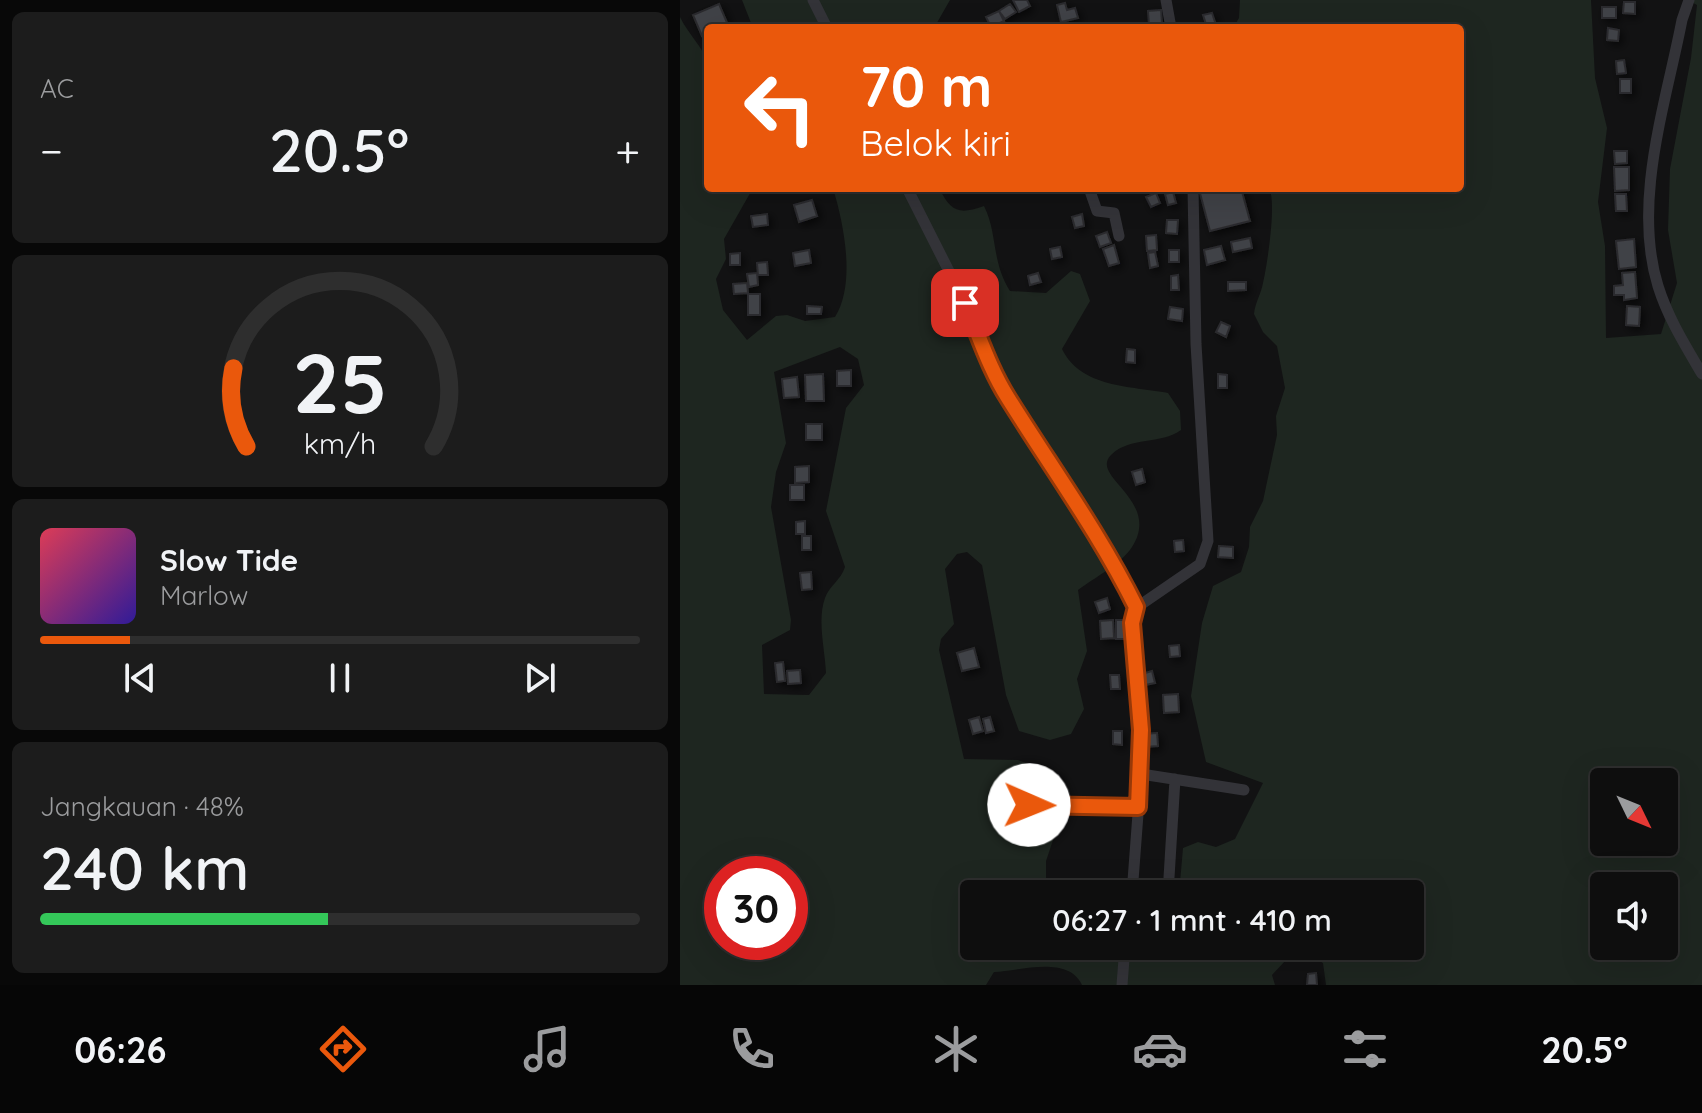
<!DOCTYPE html>
<html lang="id">
<meta charset="utf-8">
<style>
:root{--surface:#0e0e0e;--page:#1c1c1c;--text:#f1f3f6;--muted:#9b9c9e;--line:#2e2e2e;--accent:#ea580c}
body{margin:0;font-family:Quicksand,sans-serif;background:var(--page);color:var(--text);height:100vh;display:flex;flex-direction:column;font-size:30px;white-space:nowrap}
*{box-sizing:border-box;margin:0}
p{font-size:26px;color:var(--muted)}
.icon{flex:none;width:44px;height:44px;fill:none;stroke:currentColor;stroke-width:2;stroke-linecap:round;stroke-linejoin:round}
.map{position:relative;flex:1;overflow:hidden}
.sheet{display:flex;flex-direction:column;gap:12px;padding:12px;background:#080808;width:680px}
.sheet>*{flex:none}
.guide{position:absolute;left:24px;top:24px;width:760px;height:168px;border-radius:8px;box-shadow:0 8px 32px #0002,0 0 0 2px var(--line);background:#ea580c;color:#fff;overflow:hidden}
.needle{width:52px;rotate:133deg}
.buttons{position:absolute;left:910px;top:768px;display:grid;gap:16px}
.buttons a{display:grid;place-items:center;width:88px;height:88px;border-radius:8px;background:var(--surface);box-shadow:0 8px 32px #0002,0 0 0 2px var(--line);font-size:40px}
.speed{position:absolute;left:24px;top:856px;display:flex;gap:16px;font-size:40px;font-weight:700;text-align:center}
.speed>*{display:grid;place-content:center;width:104px;height:104px;border-radius:50%;background:var(--surface);box-shadow:0 8px 32px #0002,0 0 0 2px var(--line);line-height:1}
.speed .limit{border:12px solid #d22;background:#fff;color:#111}
.pin{position:absolute;display:grid;place-items:center;width:68px;height:68px;color:#fff;margin:-34px;border-radius:16px;box-shadow:0 4px 12px #0006}
.me{position:absolute;width:88px;margin:-44px;rotate:91deg;stroke-linejoin:round;filter:drop-shadow(0 0 6px #0008)}
.turn{display:flex;align-items:center;gap:28px;height:168px;padding:0 24px;font-size:36px}
.turn .icon{width:104px;height:104px;stroke-width:2.5}
.turn b{display:block;font-size:56px;line-height:68px}
.big{font-size:60px;font-weight:600;line-height:1.1}
.sheet .widget{flex:1;display:flex;flex-direction:column;justify-content:center;gap:12px;min-width:0;padding:0 28px;border-radius:12px;background:var(--page)}
.sheet .dial{align-items:center;gap:0}
.dial svg{height:208px;overflow:visible;fill:none;stroke:var(--line);stroke-width:7;stroke-linecap:round;text-anchor:middle}
.dial text{fill:var(--text);stroke:none}
.song{display:flex;align-items:center;gap:24px}
.cover{width:96px;height:96px;border-radius:12px;background:linear-gradient(135deg,hsl(350 70% 55%),hsl(250 70% 35%))}
.played{height:8px;border-radius:4px;background:linear-gradient(90deg,var(--accent) 15%,var(--line) 15%)}
.keys{display:flex;justify-content:space-around;direction:ltr}
.heat{display:flex;justify-content:space-between;align-items:center;font-size:44px;direction:ltr}
.charge{height:12px;border-radius:6px;background:linear-gradient(90deg,#34c759 48%,var(--line) 0)}
.trip{position:absolute;left:280px;top:880px;width:464px;height:80px;border-radius:8px;background:var(--surface);box-shadow:0 8px 32px #0002,0 0 0 2px var(--line);font-weight:600;line-height:80px;text-align:center}
.tab-bar{display:flex;height:128px;justify-content:space-around;align-items:center;background:#060606;color:var(--muted)}
.tab-bar .icon{width:56px;height:56px}
.tab-bar .on{color:var(--accent)}
.tab-bar b{font-size:36px;color:var(--text)}
main{display:flex;flex:1;min-height:0}
.map>svg:first-child{display:block}
</style>
<main>
<section class="sheet">
<div class="widget"><p>AC</p>
<div class="heat"><a>−</a><b class="big">20.5°</b><a>+</a></div>
</div>
<div class="widget dial"><svg viewBox="0 0 100 80">
<path d="M14 69A42 42 0 1 1 86 69"/>
<path d="M14 69A42 42 0 0 1 9 39" stroke="#ea580c"/>
<text x="50" y="56" font-size="32" font-weight="700">25</text>
<text x="50" y="72" font-size="11">km/h</text>
</svg></div>
<div class="widget">
<div class="song"><i class="cover"></i><div><b>Slow Tide</b><p>Marlow</p></div></div>
<div class="played"></div>
<div class="keys"><svg class="icon" aria-label="previous" viewBox="0 0 24 24"><path d="M18 5L8 12l10 7zM5 5v14"/></svg><svg class="icon" aria-label="pause" viewBox="0 0 24 24"><path d="M8 5v14M16 5v14"/></svg><svg class="icon" aria-label="next" viewBox="0 0 24 24"><path d="M6 5l10 7-10 7zM19 5v14"/></svg></div>
</div>
<div class="widget"><p>Jangkauan · 48%</p><b class="big">240 km</b><div class="charge"></div></div>
</section>
<div class="map">
<svg width="1022" height="985" viewBox="0 0 1022 985">
<defs>
<filter id="shadow"><feDropShadow dx="3.5" dy="3.5" stdDeviation="4" flood-color="#0009"/></filter>
</defs>
<rect width="100%" height="100%" fill="#121213"/>
<path fill="#1e2620" fill-rule="evenodd" d="M62,0H270L254,28H73Z
M560,0H911L915,78L927,128L918,202L925,246L926,338L981,334L997,283L988,230L990,169L1011,58L1017,5L1008,0H1022V985H646L643,963L626,953L606,960L592,975L595,985H402C388,955 340,971 314,972L306,985H0V17C8,34 23,47 28,63V188H73L44,239L46,259L36,279L43,310L67,340L96,316L107,315L125,321L155,317C176,283 164,225 153,188H259C271,212 279,215 304,206C318,234 311,261 330,291L366,293L391,271L400,274L410,301L382,349C401,388 451,386 488,393L500,411L501,430C481,445 450,436 431,455C409,477 482,500 452,547C441,564 414,578 398,590L407,651L397,679L404,709L391,734L370,740L339,731L326,695L302,565L287,552L277,554L265,569L274,624L261,639L259,650L284,759L338,760L356,767L376,831L366,861V894H294V946H462L482,951L492,946H730V894H499L503,848L518,842L536,847L555,839L583,783L526,762L511,696L522,623L533,586L561,572L569,547L570,527L583,501L597,435L596,416L605,388L597,346L583,332L574,314C575,303 581,294 583,283C587,266 597,202 589,188H780V28H553L559,18ZM160,347L178,359L184,385L166,408L146,511L165,567C161,580 149,586 145,598C137,620 145,650 146,673L129,695L84,694L82,645L110,630L111,620L91,507L96,472L106,443L94,372ZM924,782H984V842H924ZM42,874H110V942H42ZM924,886H984V946H924Z"/>
<path fill="#414246" stroke="#2c2c2f" stroke-width="2" filter="url(#shadow)" d="M333,0H347L350,6L339,12Z
M944,2H955V14L943,13Z
M385,3L387,10L395,8L398,18L381,22L377,5Z
M39,4L48,25L28,28V34L22,36L13,15Z
M330,4L336,12L325,19L319,11Z
M922,7H936V18H922Z
M481,10L482,24L469,25L468,11Z
M319,11L324,21L311,27L306,17Z
M532,13L536,25L527,27L523,15Z
M928,28L939,30L938,41L927,40Z
M944,60L946,73L937,74L936,61Z
M940,79H951V93H940Z
M934,151H947V163L935,164Z
M934,167H949V190L935,191Z
M537,188H561L570,221L530,231L520,193Z
M493,192L496,203L488,205L485,194Z
M476,193L480,203L471,207L466,197Z
M935,194H946L947,211H936Z
M132,200L137,216L119,222L114,205Z
M87,214L88,225L73,227L71,216Z
M402,214L404,226L395,228L392,217Z
M487,220H498L497,234L486,233Z
M427,232L431,243L420,247L416,236Z
M476,235L477,250L467,251L466,236Z
M570,238L572,248L553,252L551,242Z
M954,239L956,267L939,269L936,241Z
M434,245L439,263L429,266L423,249Z
M541,246L545,260L527,265L524,250Z
M380,247L382,257L372,259L370,249Z
M129,250L131,263L115,266L113,253Z
M489,250H499V262H489Z
M475,252L478,266L470,268L468,253Z
M60,253V265H50V254Z
M87,262L88,275H78L77,263Z
M955,272L957,298L944,300V295H934V286L943,285L942,273Z
M77,273L78,285L69,287L67,274Z
M358,273L361,282L350,285L348,276Z
M498,275L499,290H491V276Z
M548,282H566V290L548,291Z
M67,283L68,293L54,294L53,284Z
M68,294H80V315H68Z
M127,306L142,307L141,314H127Z
M947,306L960,307L959,326L946,325Z
M490,307L503,309L502,321L488,319Z
M541,322L550,326L546,337L536,332Z
M447,349L455,350V363L446,362Z
M171,370V386H157V371Z
M143,374L144,401H126L125,375Z
M538,374L547,375V388H538Z
M117,377L119,397L104,398L102,379Z
M126,424H142V440H126Z
M129,466V482L115,483V467Z
M462,469L465,482L456,485L452,472Z
M110,485H124V500H110Z
M125,521V534H116V522Z
M122,536H131V550H122Z
M503,540L504,551L495,552L494,541Z
M539,546L553,547V558L538,557Z
M131,572L132,589L122,590L120,573Z
M427,598L430,609L419,613L415,602Z
M433,620L434,638L421,639L420,621Z
M436,620H445V639H436Z
M499,645L500,656L490,657L489,646Z
M294,648L299,667L282,671L277,653Z
M103,662L105,681L97,682L95,663Z
M120,670L121,683L108,684L107,671Z
M472,671L475,683L465,685L462,674Z
M430,675H439L440,689H431Z
M498,694L499,712L484,713L483,695Z
M299,717L303,731L293,734L289,720Z
M310,717L314,731L306,733L303,719Z
M433,731H442V745L433,744Z
M477,733L478,746L465,747L464,734Z
M378,775L380,787L368,788L367,776Z
M636,973L637,985H627L628,974Z"/>
<g fill="none" stroke-linecap="round" stroke-linejoin="round">
<path stroke="#333338" stroke-width="11" d="M133,0L147,28
M486,0L491,28
M1009,0L1002,20C986,103 952,202 978,286C988,318 1005,345 1022,374
M227,188L280,293L306,358L326,395L427,553L456,607
M409,188L417,211L434,213L439,236
M461,774L564,790
M349,805L458,807
M452,894L461,774L453,610L520,564L528,541L516,344L513,188
M488,894L495,779
M442,985L445,946"/>
</g>
<g fill="none" stroke-linecap="round" stroke-linejoin="round">
<defs>
<path id="route" d="M285,303C299,335 309,368 328,398C371,467 420,534 456,607L452,623L461,730L458,807L349,805"/>
</defs>
<use href="#route" stroke="#983908" stroke-width="20"/>
<use href="#route" stroke="#ea580c" stroke-width="14"/>
</g>
</svg>
<div class="buttons">
<a><svg class="needle" viewBox="-14 -14 28 28"><path d="M0-13l5 13h-10z" fill="#e53935"/><path d="M0 13l5-13h-10z" fill="#9b9c9e"/></svg></a>
<a><svg class="icon" aria-label="sound" viewBox="0 0 24 24"><path d="M4 9h4l5-4v14l-5-4H4zM17 9q2 3 0 6"/></svg></a>
</div>
<div class="speed"><div class="limit">30</div></div>
<div class="pin" style="left:285px;top:303px;background:#d93025"><svg class="icon" aria-label="arrive" viewBox="0 0 24 24"><path d="M6 21V4h12l-3 4 3 4H6"/></svg></div>
<svg class="me" style="left:349px;top:805px" viewBox="-20 -20 40 40"><circle r="19" fill="#fff"/><path d="M0-13L10 11 0 6-10 11z" fill="#ea580c"/></svg>
<div class="trip">06:27 · 1 mnt · 410 m</div>
<div class="guide">
<div class="turn"><svg class="icon" aria-label="left" viewBox="0 0 24 24"><path d="M17 20v-9H6M10 6l-5 5 5 5"/></svg><div><b>70 m</b>Belok kiri</div></div>
</div>
</div>
</main>
<nav class="tab-bar">
<b>06:26</b>
<svg class="icon on" aria-label="directions" viewBox="0 0 24 24"><path d="M12 3l9 9-9 9-9-9zM9 14v-3h6M13 9l2 2-2 2"/></svg>
<svg class="icon" aria-label="music" viewBox="0 0 24 24"><path d="M9 18V5l10-2v13"/><circle cx="6" cy="18" r="3"/><circle cx="16" cy="16" r="3"/></svg>
<svg class="icon" aria-label="phone" viewBox="0 0 24 24"><path d="M5 4h4l2 5-3 2q2 4 5 5l2-3 5 2v4C11 20 4 13 5 4z"/></svg>
<svg class="icon" aria-label="climate" viewBox="0 0 24 24"><path d="M12 3v18M4 7l16 10M4 17L20 7"/></svg>
<svg class="icon" aria-label="car" viewBox="0 0 24 24"><path d="M5 17H2v-5l4-1 3-4h7l3 4 3 1v5h-3M9 17h6M6 11h13"/><circle cx="7" cy="17" r="2"/><circle cx="17" cy="17" r="2"/></svg>
<svg class="icon" aria-label="filters" viewBox="0 0 24 24"><path d="M4 7h16M4 17h16"/><circle cx="9" cy="7" r="2"/><circle cx="15" cy="17" r="2"/></svg>
<b>20.5°</b>
</nav>
